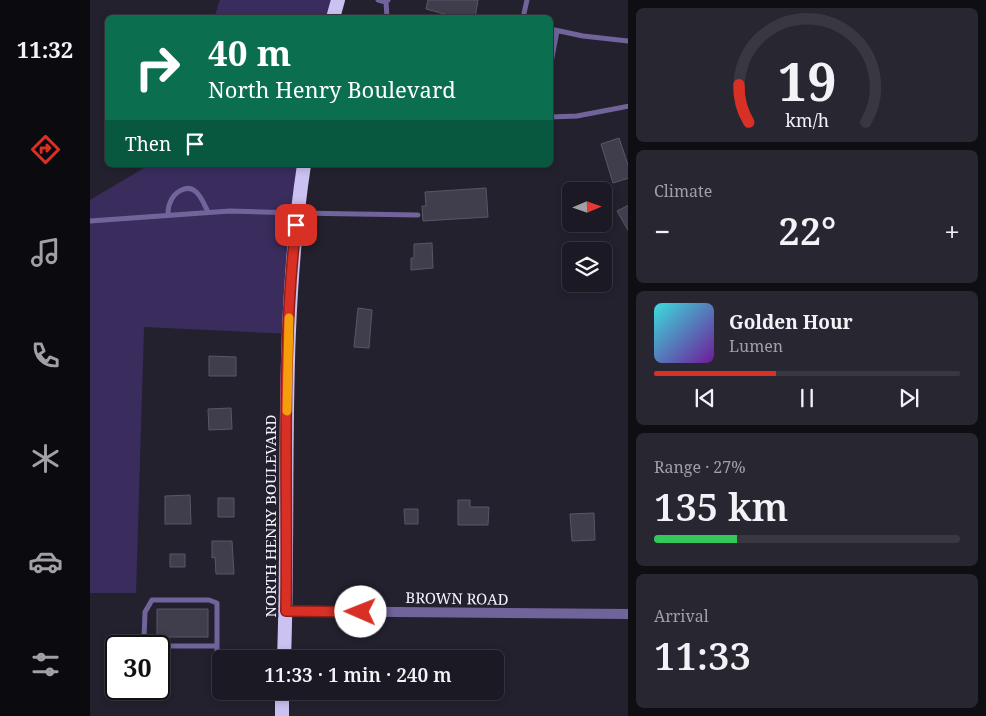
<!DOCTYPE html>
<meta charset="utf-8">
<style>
:root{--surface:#1b1923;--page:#282630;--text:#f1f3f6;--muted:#a0a0a6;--line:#393841;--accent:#d93025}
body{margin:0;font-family:"Noto Serif",serif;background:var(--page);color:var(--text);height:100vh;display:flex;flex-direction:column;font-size:19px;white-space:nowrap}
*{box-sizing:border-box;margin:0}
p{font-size:16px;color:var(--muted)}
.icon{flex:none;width:28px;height:28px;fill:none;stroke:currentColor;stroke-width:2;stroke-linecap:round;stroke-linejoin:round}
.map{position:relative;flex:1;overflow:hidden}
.details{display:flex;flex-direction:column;gap:8px;padding:8px;background:#0f0e13;width:358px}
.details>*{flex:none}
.guide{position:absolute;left:15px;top:15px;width:448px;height:152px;border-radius:8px;box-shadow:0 2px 8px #0003,0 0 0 1px var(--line);background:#0b6e4f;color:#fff;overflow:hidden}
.needle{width:32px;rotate:88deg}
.buttons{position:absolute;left:472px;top:182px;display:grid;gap:10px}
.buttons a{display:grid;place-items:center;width:50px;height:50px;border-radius:8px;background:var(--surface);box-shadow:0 2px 8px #0003,0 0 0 1px var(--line);font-size:25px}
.speed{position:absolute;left:15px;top:635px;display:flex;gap:10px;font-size:25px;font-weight:700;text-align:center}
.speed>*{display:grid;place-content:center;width:65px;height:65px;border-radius:50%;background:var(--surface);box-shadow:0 2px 8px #0003,0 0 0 1px var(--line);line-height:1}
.speed .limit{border:2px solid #111;border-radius:8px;background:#fff;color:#111}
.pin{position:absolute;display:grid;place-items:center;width:42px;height:42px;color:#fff;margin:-21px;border-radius:10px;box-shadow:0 2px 8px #0006}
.me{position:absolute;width:55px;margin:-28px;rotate:271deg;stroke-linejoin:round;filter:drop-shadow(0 0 4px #0008)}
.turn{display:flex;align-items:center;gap:18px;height:105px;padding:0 20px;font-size:22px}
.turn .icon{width:65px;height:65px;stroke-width:2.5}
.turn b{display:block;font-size:35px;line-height:42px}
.then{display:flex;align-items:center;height:48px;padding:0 20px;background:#0003;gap:10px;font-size:19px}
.big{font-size:38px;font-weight:600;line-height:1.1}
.details .widget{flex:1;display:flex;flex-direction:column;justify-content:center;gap:8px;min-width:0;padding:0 18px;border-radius:8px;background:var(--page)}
.details .dial{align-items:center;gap:0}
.dial svg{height:130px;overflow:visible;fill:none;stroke:var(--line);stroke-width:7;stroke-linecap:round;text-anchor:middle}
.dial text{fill:var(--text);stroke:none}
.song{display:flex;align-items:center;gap:15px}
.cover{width:60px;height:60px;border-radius:8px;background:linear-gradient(135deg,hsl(180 70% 55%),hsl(280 70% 35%))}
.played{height:5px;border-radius:2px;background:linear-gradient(90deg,var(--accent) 40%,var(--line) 40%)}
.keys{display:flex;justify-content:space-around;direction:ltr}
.heat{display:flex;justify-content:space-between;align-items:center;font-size:28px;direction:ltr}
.charge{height:8px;border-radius:4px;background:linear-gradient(90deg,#34c759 27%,var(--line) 0)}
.trip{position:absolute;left:122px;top:650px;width:292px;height:50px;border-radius:8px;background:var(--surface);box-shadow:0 2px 8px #0003,0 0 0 1px var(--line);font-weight:600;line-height:50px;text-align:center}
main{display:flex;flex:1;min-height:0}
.menu{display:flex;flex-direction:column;width:90px;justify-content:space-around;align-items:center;background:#0b0a0e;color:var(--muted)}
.menu .icon{width:35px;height:35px}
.menu .on{color:var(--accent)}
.menu b{font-size:22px;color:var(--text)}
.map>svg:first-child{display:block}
</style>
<main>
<nav class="menu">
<b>11:32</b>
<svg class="icon on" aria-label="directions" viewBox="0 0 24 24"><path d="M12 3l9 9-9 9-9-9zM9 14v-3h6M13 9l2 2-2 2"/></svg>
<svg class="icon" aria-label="music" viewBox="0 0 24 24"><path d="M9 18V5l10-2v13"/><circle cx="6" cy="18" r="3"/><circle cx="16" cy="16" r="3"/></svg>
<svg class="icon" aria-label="phone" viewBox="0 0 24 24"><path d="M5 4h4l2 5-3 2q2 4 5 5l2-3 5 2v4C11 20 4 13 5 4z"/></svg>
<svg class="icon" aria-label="climate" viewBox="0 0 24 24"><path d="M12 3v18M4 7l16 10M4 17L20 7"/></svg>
<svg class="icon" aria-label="car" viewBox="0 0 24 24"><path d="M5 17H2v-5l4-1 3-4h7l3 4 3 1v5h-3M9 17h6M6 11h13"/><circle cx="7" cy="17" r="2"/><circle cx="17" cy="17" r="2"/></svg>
<svg class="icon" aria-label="filters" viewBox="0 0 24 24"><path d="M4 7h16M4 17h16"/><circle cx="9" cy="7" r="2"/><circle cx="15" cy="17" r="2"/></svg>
</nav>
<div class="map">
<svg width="539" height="716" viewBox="0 0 539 716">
<rect width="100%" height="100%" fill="#24212f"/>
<path fill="#3a2d5e" d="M130,0H250L245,17L124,18Z
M59,165H211L203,334L54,327L46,593H0V200Z"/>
<path fill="#403d4d" stroke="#595667" d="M338,0H388L385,18H369L336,9Z
M529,138L539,168V178L523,183L511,144Z
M396,188L398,217L333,221L332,206H336L335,192Z
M539,205V232L527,211Z
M342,243L343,268L321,270V258H324V244Z
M268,308L282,310L279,348L264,347Z
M119,356L146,357V376H119Z
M141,408L142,429L119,430L118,409Z
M100,495L101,524H75V496Z
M128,498H144V517H128Z
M368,500H380V507H399L398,525H368Z
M314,509H328V524H315Z
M504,513L505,540L482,541L480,514Z
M122,541H142L144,574H126L125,557L122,558Z
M80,554H95V567H80Z
M67,609H118V637H67Z"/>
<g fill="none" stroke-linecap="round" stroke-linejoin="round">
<path stroke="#71649b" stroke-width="5" d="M288,0L296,2L298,0
M296,2L297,18
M433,18L437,0
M460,29L493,36L539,41
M460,68L467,31
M460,117L487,116L539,106
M78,215C78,211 78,207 80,203C83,193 96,184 105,191C111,195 115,206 118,212
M0,221L140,211L207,213L328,215
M127,646H63L54,638L55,612L62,600H119L127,603V672H131"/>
<path stroke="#71649b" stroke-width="10" d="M196,611L539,614"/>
<path stroke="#cbc2f2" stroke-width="14" d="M243,18L248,0
M194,659C200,494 189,329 214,165
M192,716V691"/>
</g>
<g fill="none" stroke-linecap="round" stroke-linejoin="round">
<defs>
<path id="route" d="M206,225C191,353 198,483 196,611L271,612"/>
</defs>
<use href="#route" stroke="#8d1f18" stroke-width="12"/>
<use href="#route" stroke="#d93025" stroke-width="9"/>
<path stroke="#f59e0b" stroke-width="9" d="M197,411L199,318"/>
</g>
<g text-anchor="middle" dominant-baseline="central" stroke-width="4.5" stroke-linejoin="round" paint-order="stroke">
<g font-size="15" fill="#f5f3fe" stroke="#24212f">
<text transform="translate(180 516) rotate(-90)">NORTH HENRY BOULEVARD</text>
<text transform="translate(367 598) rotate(1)">BROWN ROAD</text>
</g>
</g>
</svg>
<div class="buttons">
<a><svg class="needle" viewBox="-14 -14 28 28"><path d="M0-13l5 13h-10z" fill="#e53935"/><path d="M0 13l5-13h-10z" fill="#a0a0a6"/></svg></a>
<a><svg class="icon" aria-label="layers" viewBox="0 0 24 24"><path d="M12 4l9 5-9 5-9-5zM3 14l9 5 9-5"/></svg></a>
</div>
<div class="speed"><div class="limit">30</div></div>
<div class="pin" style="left:206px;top:225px;background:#d93025"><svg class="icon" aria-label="arrive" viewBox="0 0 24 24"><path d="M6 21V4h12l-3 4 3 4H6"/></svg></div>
<svg class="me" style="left:271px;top:612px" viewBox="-20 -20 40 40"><circle r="19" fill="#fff"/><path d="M0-13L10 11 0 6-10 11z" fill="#d93025"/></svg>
<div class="trip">11:33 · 1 min · 240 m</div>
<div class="guide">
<div class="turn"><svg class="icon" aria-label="right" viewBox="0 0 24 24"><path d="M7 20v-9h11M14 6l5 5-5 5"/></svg><div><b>40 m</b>North Henry Boulevard</div></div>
<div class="then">Then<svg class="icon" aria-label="arrive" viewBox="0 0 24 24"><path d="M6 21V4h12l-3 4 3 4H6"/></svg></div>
</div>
</div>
<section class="details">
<div class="widget dial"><svg viewBox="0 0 100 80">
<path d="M14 69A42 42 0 1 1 86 69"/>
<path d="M14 69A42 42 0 0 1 8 46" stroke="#d93025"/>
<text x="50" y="56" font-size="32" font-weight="700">19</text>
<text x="50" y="72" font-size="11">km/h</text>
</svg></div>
<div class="widget"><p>Climate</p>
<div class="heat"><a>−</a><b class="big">22°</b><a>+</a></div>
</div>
<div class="widget">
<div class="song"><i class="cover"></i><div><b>Golden Hour</b><p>Lumen</p></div></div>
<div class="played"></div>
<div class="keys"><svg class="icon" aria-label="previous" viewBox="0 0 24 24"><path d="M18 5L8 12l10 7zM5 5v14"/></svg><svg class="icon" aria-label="pause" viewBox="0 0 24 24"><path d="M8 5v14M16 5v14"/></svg><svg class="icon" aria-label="next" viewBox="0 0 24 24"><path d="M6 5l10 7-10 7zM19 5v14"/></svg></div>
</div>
<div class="widget"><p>Range · 27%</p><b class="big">135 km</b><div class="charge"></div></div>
<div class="widget"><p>Arrival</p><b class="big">11:33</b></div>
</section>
</main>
